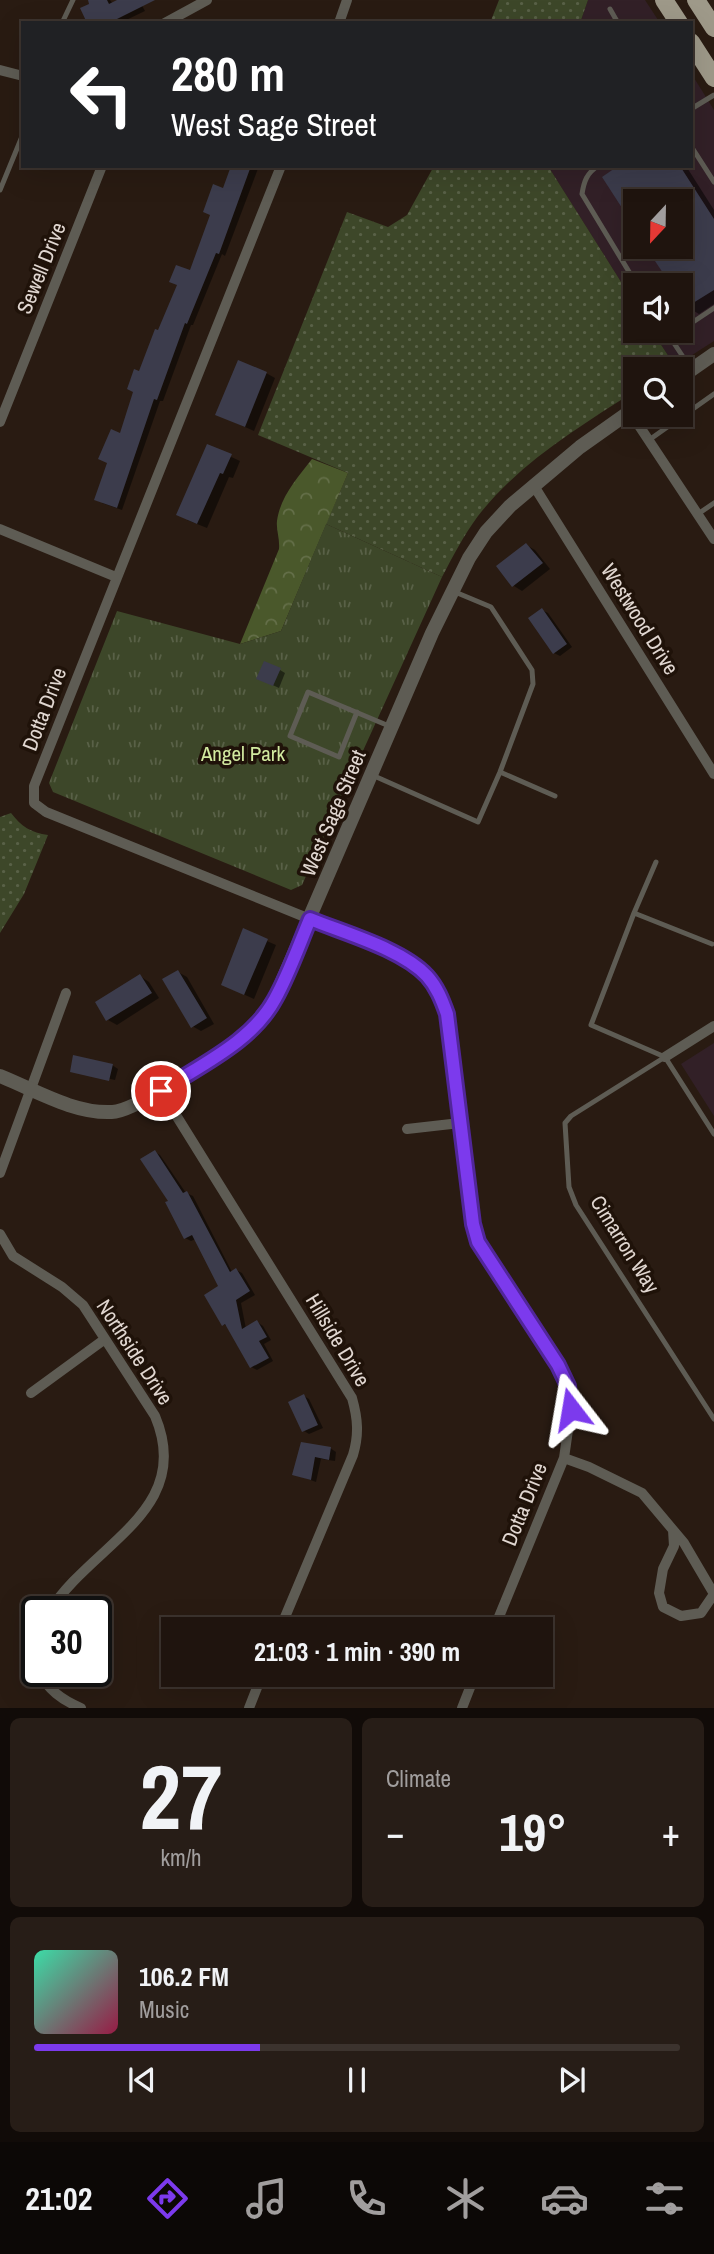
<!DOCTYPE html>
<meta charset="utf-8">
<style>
:root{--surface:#1f140e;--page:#271d17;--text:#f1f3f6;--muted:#a19e9e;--line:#3c332e;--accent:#7c3aed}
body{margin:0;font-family:"Archivo Narrow",sans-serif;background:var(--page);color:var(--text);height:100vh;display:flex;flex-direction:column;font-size:26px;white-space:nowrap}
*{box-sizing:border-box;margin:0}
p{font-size:23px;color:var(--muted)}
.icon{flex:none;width:38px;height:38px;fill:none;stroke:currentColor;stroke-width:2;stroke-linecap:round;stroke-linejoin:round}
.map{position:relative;height:1708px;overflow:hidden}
.panel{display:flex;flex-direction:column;gap:10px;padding:10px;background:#110b08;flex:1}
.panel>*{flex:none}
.banner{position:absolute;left:21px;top:21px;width:672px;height:147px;border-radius:0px;box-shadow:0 7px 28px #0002,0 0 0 2px var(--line);background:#202124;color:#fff;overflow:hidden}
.needle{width:46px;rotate:202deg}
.fabs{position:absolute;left:623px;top:189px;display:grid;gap:14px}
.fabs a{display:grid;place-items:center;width:70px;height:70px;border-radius:0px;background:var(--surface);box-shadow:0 7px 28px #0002,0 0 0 2px var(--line);font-size:35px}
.speed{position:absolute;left:21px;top:1596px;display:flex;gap:14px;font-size:35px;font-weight:700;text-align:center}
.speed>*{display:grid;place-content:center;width:91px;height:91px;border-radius:50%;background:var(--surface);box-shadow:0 7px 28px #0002,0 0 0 2px var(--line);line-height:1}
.speed .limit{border:4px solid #111;border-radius:10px;background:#fff;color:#111}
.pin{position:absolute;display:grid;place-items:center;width:60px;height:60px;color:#fff;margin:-30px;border:4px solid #fff;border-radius:50%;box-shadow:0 2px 7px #0007}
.me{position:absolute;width:77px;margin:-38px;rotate:346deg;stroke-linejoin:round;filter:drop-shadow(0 0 5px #0008)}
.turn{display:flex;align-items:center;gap:24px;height:147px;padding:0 35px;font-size:32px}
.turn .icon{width:91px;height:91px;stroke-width:2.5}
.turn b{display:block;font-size:49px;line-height:60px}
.big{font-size:52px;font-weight:700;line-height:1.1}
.panel .tile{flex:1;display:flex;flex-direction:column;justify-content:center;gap:10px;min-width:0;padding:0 24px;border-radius:10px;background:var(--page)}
.panel .dial{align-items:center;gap:0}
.dial b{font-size:91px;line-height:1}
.song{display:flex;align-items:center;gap:21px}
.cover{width:84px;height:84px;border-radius:10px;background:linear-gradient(135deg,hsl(160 70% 55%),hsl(340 70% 35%))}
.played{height:7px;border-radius:4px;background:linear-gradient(90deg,var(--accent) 35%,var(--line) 35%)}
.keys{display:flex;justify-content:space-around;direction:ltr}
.heat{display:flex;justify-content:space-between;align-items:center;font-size:38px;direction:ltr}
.panel .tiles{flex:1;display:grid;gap:10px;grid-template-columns:1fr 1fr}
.tile:last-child{grid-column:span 2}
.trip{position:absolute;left:161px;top:1617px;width:392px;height:70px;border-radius:0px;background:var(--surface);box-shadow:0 7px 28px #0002,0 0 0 2px var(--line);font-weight:700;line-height:70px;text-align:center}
.tab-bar{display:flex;height:112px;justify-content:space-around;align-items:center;background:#0c0806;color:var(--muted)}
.tab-bar .icon{width:49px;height:49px}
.tab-bar .current{color:var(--accent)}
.tab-bar b{font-size:32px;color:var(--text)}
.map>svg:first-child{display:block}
</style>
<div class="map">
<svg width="714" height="1708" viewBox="0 0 714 1708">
<defs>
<pattern id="grass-dots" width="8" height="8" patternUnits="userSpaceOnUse" patternTransform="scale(1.75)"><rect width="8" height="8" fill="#3d4729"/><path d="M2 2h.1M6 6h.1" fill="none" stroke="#596147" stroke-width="1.8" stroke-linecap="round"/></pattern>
<pattern id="forest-crowns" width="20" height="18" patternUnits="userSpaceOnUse" patternTransform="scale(1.75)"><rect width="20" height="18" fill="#4a582b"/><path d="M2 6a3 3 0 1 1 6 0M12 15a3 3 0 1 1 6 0" fill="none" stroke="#646f49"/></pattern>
<pattern id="park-tufts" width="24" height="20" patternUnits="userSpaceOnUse" patternTransform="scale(1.75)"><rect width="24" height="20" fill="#3d4729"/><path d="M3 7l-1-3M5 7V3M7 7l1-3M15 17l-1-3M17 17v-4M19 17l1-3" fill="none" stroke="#596147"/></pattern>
</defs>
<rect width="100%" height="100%" fill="#291b12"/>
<path fill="#322027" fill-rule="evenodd" d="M588,0H645L660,23H580Z
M691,73L714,110V341L675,366L652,331H681V285H635V304L548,166H691ZM635,201H681V247H635Z
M714,1043V1116L681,1064Z"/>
<path fill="url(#grass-dots)" d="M499,0H588L580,23H490Z
M434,166H548L635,304V331H652L675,366L669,369H635V391C579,427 519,463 478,516C464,535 453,556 442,577L326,524L348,473L258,435L347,212L388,227L407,215Z
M11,813C21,826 31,833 48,835L24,894L0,933V817Z"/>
<path fill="url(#forest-crowns)" d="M312,459L348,473L281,631L240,644L279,549C280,539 276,530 277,521C280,497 298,477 312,459Z"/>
<path fill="url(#park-tufts)" d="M326,524L442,577L302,885L291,890L53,792L49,783L117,611L240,644L281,631Z"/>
<path fill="#0007" d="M90,0H110L113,4L121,0H139L145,11L120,23H89Z
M233,166H259L225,256L222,254L193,325H191L163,401H160L122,510L102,503L140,374L191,272Z
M621,166H686L714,210V304L699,314L687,307L681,298V285H673L658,262L681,247V201H635V225L604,177Z
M266,373L275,378L254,431L218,415Z
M208,446L240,461L233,478L229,477L207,528L187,520Z
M526,545L535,550L550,569L522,591L514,586Z
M542,610L548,613L572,647L560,656L554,653Z
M280,670L285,673L279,688L264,681Z
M244,931L276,945L254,999L232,989Z
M178,972L187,977L214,1024L201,1031L192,1026Z
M140,976L149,982L159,998L117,1025L108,1020Z
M112,1065L118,1069L115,1080L75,1071Z
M155,1152L160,1155L186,1193L193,1196L232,1272L236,1270L242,1273L255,1295L241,1303L246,1329L257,1322L263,1326L271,1340L264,1344L273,1361L257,1370L251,1367L229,1327L223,1324L221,1287L196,1239L191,1241L185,1238L170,1201Z
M304,1396L309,1399L323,1428L309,1434L304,1431Z
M303,1444L330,1448L336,1452L335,1461L321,1459L316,1482L294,1474Z"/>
<path fill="#3c3c4c" d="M88,0H107L109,4L117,0H155L109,23H87L80,8L89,4Z
M231,166H251L219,254L216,253L187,324L185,323L157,400L154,399L117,508L94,500L107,463L98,459L111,429L120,433L133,392L127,389L134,369L139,371L155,329L158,330L177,285L169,282L176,265L190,270L210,215L203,212L213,184L223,188Z
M618,166H680L714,219V290L685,308L681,301V285H671L655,261L681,247V201H635V228L602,177Z
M238,360L267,372L245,427L215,415Z
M207,444L232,454L223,474L220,473L197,524L176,515Z
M526,543L543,563L512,587L496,566Z
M542,608L567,644L553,654L528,618Z
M264,661L281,668L273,686L256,679Z
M243,928L268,939L244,995L221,985Z
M178,970L207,1018L191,1028L162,979Z
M140,974L152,993L106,1021L95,1002Z
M73,1055L113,1064L109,1081L70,1072Z
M155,1150L183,1193L187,1191L230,1272L236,1268L250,1291L236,1300L242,1329L257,1320L267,1337L259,1341L269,1358L250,1368L225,1324L222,1326L204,1295L218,1286L192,1235L184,1239L165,1202L168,1201L140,1159Z
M304,1394L318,1425L302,1432L288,1402Z
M301,1442L331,1447L329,1460L315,1457L311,1480L292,1475Z"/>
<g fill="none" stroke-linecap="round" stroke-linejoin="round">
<path stroke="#5e5c54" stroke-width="5" d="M610,9L618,23
M62,23L73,0
M691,109L714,95
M691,146L714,182
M598,166C587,173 584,181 582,194L637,285
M0,190L23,134
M681,330L714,308
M666,331L691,369
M649,440L714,394
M698,514L714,503
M357,712L339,757L290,736L308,692L389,726
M500,772L555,796
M372,775L478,822L500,772L533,684L532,670L491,607L455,592
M656,862L634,913L712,944
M634,913L591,1025L665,1057L714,1134
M665,1057L571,1116L565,1123L569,1187L576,1205L714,1419"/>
<path stroke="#5e5c54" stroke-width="10" d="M165,23L207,0
M339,23L347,0
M0,70L23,76
M281,166L34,786V803L46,812L396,954C424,970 436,983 447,1014L473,1224L478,1242L558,1365L568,1386L571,1409L564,1458L494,1629
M630,412L714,539
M0,422L102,166
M534,486L714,774
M0,529L116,577
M665,1057L714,1026
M161,1091L352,1398C358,1419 359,1435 353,1455L280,1629
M407,1129L460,1123
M0,1173L66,993
M0,1234L13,1256L62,1287L83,1305L155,1416C195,1511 91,1544 49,1612
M31,1393L105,1339
M564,1458L589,1467L642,1493L684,1543L714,1594L701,1613L681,1616L663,1607L659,1593L663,1569L674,1546L673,1530
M37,1638V1662
M39,1671C48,1690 62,1700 81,1708
M249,1708L262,1675
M462,1708L475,1675"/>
<path stroke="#5e5c54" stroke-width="14" d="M681,377L714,354
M0,1076C35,1090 74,1114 112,1112C133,1112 220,1056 238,1040C252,1029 263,1015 274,1000L432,633L469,558L486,532L510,506L580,447L635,408"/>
<path stroke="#9e9989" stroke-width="18" d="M664,0L679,23
M696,0L714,28
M691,42L714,78"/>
</g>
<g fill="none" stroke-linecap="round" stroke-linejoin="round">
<defs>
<path id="route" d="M161,1091C200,1065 252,1042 275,999C289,974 299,945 310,919C344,933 402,949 427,976C437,987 442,1000 447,1014L473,1224L478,1242L558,1365L568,1386L571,1409"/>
</defs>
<use href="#route" stroke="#51269a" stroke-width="18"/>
<use href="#route" stroke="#7c3aed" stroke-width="12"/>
</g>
<g text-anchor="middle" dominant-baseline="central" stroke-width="7" stroke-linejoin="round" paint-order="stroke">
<g font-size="21" fill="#e1d7d1" stroke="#1f1209">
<text transform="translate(41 268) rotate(-68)">Sewell Drive</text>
<text transform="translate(640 619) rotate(58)">Westwood Drive</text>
<text transform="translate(44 709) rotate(-69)">Dotta Drive</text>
<text transform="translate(333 813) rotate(-67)">West Sage Street</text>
<text transform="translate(625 1244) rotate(58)">Cimarron Way</text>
<text transform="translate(338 1340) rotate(59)">Hillside Drive</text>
<text transform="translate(135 1352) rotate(57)">Northside Drive</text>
<text transform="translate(524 1504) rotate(-68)">Dotta Drive</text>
</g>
<g font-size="21" fill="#d2eaa0" stroke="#1f1209">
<text x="243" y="753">Angel Park</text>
</g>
</g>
</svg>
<div class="fabs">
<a><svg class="needle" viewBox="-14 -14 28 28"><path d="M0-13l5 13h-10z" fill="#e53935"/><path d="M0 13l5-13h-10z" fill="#a19e9e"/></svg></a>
<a><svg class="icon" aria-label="sound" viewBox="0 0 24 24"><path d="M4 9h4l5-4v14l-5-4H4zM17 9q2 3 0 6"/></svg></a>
<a><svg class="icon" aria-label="search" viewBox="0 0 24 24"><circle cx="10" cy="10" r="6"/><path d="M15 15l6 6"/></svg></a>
</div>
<div class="speed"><div class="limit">30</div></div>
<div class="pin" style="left:161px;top:1091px;background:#d93025"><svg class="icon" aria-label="arrive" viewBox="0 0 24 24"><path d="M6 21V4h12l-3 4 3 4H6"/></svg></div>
<svg class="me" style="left:571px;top:1409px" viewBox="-20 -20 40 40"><path d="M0-17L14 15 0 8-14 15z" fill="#7c3aed" stroke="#fff" stroke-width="4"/></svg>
<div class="trip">21:03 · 1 min · 390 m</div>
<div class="banner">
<div class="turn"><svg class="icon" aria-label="left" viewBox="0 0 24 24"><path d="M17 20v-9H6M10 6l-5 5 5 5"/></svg><div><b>280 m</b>West Sage Street</div></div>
</div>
</div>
<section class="panel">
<div class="tiles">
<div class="tile dial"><b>27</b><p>km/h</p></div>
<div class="tile"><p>Climate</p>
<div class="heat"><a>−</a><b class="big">19°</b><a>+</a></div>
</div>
<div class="tile">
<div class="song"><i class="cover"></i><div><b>106.2 FM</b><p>Music</p></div></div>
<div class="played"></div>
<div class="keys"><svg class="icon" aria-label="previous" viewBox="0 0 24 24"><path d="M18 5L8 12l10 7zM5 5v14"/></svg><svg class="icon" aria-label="pause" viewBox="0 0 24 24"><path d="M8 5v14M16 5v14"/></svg><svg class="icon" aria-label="next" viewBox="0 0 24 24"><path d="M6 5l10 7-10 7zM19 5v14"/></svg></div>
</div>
</div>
</section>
<nav class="tab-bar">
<b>21:02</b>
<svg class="icon current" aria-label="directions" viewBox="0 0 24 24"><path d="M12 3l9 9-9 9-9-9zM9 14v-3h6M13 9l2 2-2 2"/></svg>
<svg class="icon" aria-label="music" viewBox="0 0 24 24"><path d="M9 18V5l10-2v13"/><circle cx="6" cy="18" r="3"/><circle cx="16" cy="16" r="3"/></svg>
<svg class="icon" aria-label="phone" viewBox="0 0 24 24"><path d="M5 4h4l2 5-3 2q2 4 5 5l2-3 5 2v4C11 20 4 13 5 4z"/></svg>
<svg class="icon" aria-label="climate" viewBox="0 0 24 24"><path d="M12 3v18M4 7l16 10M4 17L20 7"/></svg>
<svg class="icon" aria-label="car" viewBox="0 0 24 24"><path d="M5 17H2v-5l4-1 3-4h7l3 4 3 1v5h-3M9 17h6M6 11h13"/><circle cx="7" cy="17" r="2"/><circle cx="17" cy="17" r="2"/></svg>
<svg class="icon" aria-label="filters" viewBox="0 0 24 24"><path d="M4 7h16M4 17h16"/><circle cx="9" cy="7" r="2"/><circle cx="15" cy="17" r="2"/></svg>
</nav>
